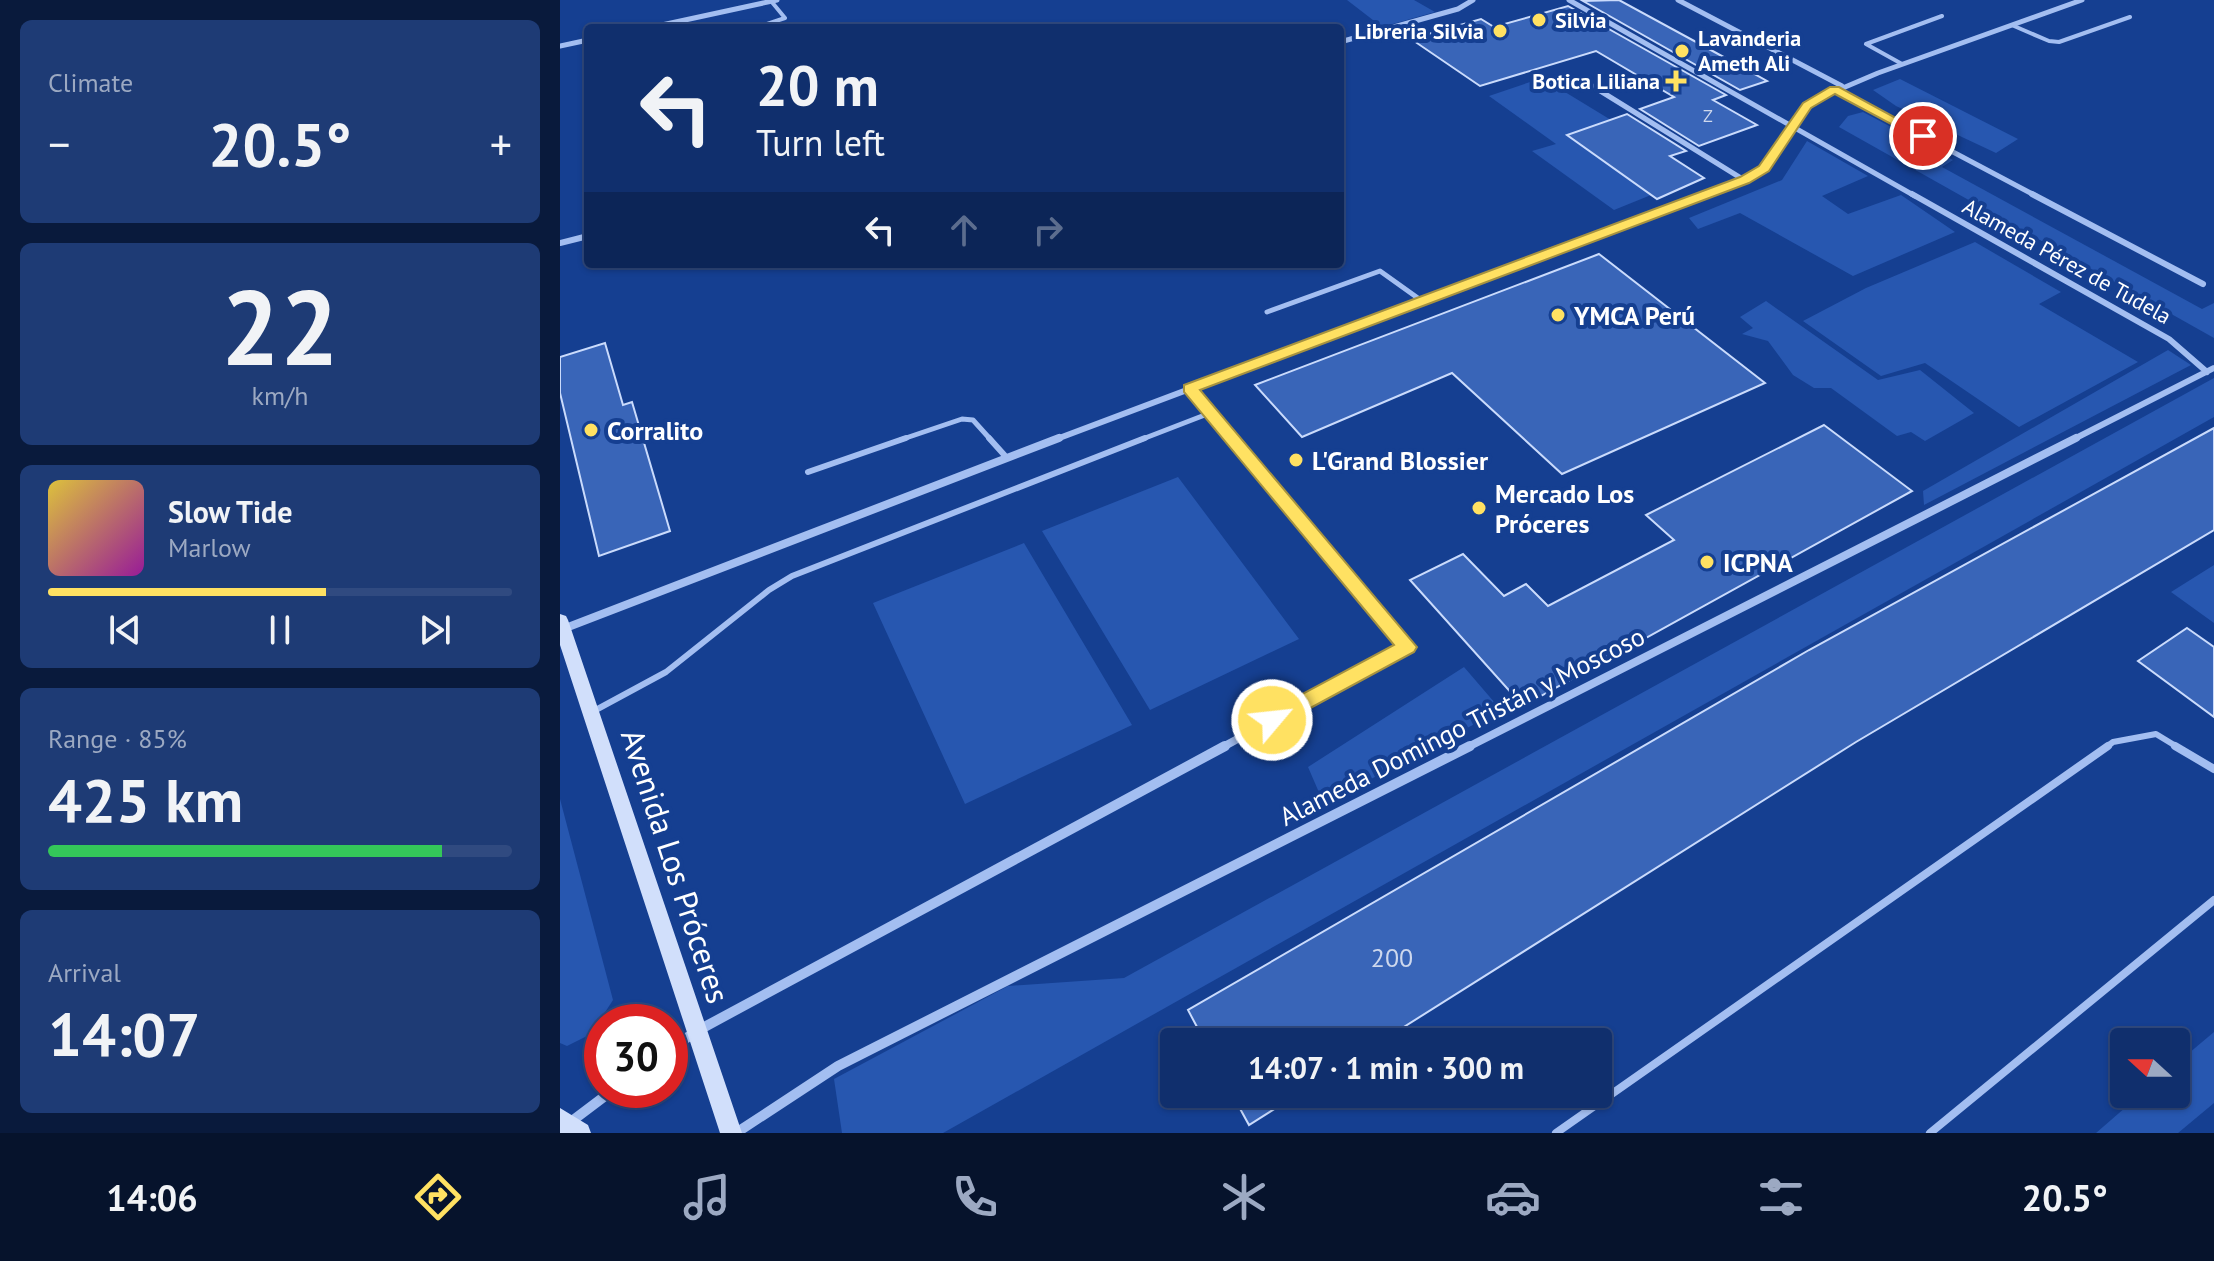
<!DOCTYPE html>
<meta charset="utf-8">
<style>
:root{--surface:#102f6d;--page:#1e3b75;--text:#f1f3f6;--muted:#9ca9c2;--line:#304a80;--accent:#ffe162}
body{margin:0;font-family:"PT Sans",sans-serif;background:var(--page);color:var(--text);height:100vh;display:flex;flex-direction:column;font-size:30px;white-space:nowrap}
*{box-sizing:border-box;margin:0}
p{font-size:26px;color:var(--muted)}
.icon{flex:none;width:44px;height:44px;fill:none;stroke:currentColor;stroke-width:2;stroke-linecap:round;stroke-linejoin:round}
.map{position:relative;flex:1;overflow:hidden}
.details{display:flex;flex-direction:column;gap:20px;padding:20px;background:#091a3c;width:560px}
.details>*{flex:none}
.top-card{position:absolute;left:24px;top:24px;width:760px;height:244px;border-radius:8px;box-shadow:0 2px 6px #0004,0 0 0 2px var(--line);background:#102f6d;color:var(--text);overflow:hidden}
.needle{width:52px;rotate:291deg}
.buttons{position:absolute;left:1550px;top:1028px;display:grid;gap:16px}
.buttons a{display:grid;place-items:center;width:80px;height:80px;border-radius:8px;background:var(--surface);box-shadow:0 2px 6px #0004,0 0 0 2px var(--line);font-size:40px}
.speed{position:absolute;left:24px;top:1004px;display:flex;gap:16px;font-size:40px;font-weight:700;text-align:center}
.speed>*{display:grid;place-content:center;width:104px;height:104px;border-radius:50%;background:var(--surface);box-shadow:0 2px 6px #0004,0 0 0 2px var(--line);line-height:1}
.speed .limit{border:12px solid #d22;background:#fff;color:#111}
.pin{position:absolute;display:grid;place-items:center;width:68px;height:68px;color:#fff;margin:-34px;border:4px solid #fff;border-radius:50%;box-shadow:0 2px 8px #0007}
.me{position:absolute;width:88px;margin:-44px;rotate:62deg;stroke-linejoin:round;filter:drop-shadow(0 0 6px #0008)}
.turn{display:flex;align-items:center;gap:28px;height:168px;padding:0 40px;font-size:36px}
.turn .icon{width:104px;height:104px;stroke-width:2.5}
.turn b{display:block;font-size:56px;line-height:68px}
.lanes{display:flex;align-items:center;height:76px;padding:0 40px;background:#0003;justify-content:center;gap:40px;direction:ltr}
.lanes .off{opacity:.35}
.big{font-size:60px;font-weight:700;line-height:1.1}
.details .tile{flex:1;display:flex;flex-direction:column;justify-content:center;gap:12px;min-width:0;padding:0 28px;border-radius:12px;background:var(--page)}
.details .dial{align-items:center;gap:0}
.dial b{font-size:104px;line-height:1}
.song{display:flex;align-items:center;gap:24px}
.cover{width:96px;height:96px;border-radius:12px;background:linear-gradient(135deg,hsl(50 70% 55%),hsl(300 70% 35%))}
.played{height:8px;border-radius:4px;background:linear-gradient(90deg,var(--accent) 60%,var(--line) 60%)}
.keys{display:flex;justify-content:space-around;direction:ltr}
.heat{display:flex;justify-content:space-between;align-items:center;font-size:44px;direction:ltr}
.charge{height:12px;border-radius:6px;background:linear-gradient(90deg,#34c759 85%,var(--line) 0)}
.trip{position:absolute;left:600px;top:1028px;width:452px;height:80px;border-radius:8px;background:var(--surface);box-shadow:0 2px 6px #0004,0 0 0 2px var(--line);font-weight:700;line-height:80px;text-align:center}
.tab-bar{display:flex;height:128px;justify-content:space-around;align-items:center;background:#06132c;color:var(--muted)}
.tab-bar .icon{width:56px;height:56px}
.tab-bar .selected{color:var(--accent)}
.tab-bar b{font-size:36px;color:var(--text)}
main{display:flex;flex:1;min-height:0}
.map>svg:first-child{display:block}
</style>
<main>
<section class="details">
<div class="tile"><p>Climate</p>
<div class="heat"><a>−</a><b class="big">20.5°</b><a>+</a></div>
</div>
<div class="tile dial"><b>22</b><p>km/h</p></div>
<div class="tile">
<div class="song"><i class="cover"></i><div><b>Slow Tide</b><p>Marlow</p></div></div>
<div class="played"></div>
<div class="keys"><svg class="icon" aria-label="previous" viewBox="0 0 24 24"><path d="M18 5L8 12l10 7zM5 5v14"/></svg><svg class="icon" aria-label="pause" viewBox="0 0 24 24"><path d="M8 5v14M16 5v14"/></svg><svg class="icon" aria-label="next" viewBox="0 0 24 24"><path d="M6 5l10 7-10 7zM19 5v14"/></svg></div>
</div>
<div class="tile"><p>Range · 85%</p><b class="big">425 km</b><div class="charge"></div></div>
<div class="tile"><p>Arrival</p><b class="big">14:07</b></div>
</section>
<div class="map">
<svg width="1654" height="1133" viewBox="0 0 1654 1133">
<rect width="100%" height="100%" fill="#153f91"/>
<path fill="#2757b0" d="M787,0H854L875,12L822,27Z
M982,78L1051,120L1008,136L1091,195L1054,210L972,151L996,144L929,96Z
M1340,79L1458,139L1436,153L1336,106L1313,90Z
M1303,112L1393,160L1382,167L1642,309L1654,303V338L1279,127L1288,116Z
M1247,141L1308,176L1262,196L1288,214L1341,195L1395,232L1293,276L1180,213L1138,229L1129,218L1222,180Z
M1415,242L1501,292L1479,304L1578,362L1459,427L1365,363L1321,376L1243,321L1306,288Z
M1206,301L1318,380L1360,370L1414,413L1365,441L1351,432L1337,436L1271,388H1254L1233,375L1208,341L1182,334L1193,328L1180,317Z
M1608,350L1631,365L1364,505L1363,491Z
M1654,378V417L383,1133H282L274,1079L448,986L564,978Z
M618,477L739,639L590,710L482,531Z
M464,543L572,725L405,804L313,603Z
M1654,565V623L1611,592Z
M904,667L941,710L764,804L748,767Z
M0,799L53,1000L31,1034L7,1046L0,1043Z
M1654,1032V1103L1618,1133H1536L1581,1094H1616V1064Z"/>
<path fill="#3965b8" stroke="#cadbfc" stroke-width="2" d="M1059,0L1171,61L1207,81L1180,90L1023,1Z
M1008,6L1166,95L1153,100L1197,125L1139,146L1080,109L1114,97L1036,51L920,86L851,39L921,19L934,27Z
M1067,114L1126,151L1110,156L1144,178L1097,199L1007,135Z
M1039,254L1205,383L1002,474L892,373L742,437L695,385Z
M45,343L63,405L72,402L110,531L39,556L0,393V357Z
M1264,425L1352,491L963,706L850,580L903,554L944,596L966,584L988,606L1114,540L1086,515Z
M1654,428V530L1296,742L820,1042H645L628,1010L1249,650Z
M1627,628L1654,647V717L1578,661Z
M672,1094H738L689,1125Z"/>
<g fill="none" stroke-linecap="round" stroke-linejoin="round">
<path stroke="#a3bef1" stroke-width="4" d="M1454,26L1489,41L1499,42L1570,17
M195,28L225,18L211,1
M1342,64L1306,44L1382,16"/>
<path stroke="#a3bef1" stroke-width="5" d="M707,312L820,271L862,301
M340,440L402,419L413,420L431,440
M580,440L650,413"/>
<path stroke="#a3bef1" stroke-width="6" d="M429,438L447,458
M248,472L346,438
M32,712L106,672L209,590L232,576L585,438
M1545,748L1553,742L1596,734L1619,748"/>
<path stroke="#a3bef1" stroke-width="8" d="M1615,746L1654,769
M996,1133L1548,746
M1370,1133L1654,900"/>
<path stroke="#a3bef1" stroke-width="5" d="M1009,0L1355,196
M1118,0L1282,86
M88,28L217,0
M780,42L898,9L913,0
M0,46L28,40
M1021,79L1184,180
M1274,89L1476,196
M1143,196L1204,169L1231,126L1257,99L1318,73L1522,0"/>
<path stroke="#a3bef1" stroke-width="6" d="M1352,194L1609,339L1647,372
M1472,194L1643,284
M0,243L28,236
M630,388L674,440
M494,440L1148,194
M1512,440L1654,368"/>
<path stroke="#a3bef1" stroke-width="8" d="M3,629L499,438
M661,748L847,647L672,438
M906,748L1516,438"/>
<path stroke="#a3bef1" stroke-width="10" d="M110,1049L137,1031L665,746
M0,1130L53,1090
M176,1133L278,1066L910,746"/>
<path fill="#d1dffb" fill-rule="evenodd" d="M0,614L6,616L8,620L182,1133H160L0,645Z
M0,1108L28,1125L31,1133H0Z"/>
</g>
<path fill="#ffe162" stroke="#a69240" stroke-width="2" d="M1270,87H1279L1369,136L1359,139L1275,94L1251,108L1209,171L1189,183L640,390L857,647L854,652L719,725L712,728L705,725L702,720L705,714L834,645L624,392V385L1180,177L1199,166L1243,103Z"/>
<g fill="#ffe162" stroke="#153f91" stroke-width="3">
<circle cx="979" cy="20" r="8"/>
<circle cx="940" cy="31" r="8"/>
<circle cx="1122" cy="51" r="8"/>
<path d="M1112 69h8v8h8v8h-8v8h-8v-8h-8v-8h8z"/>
<circle cx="998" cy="315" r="8"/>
<circle cx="31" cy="430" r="8"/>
<circle cx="736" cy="460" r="8"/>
<circle cx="919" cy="508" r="8"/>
<circle cx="1147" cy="562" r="8"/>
</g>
<g text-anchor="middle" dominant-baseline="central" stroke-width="8" stroke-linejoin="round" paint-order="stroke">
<g font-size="18" fill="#ced8ed">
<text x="1148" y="115">Z</text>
</g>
<g font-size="22" font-weight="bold" fill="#fff" stroke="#153f91" text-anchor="start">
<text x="995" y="20">Silvia</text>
<text x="924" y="31" text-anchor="end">Libreria Silvia</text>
<text x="1138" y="38">Lavanderia<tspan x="1138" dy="25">Ameth Ali</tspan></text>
<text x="1100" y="81" text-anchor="end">Botica Liliana</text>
</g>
<g font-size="22" fill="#fff" stroke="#153f91">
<text transform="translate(1507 261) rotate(29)">Alameda Pérez de Tudela</text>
</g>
<g font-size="26" font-weight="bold" fill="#fff" stroke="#153f91" text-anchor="start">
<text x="1014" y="315">YMCA Perú</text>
<text x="47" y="430">Corralito</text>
<text x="752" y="460">L'Grand Blossier</text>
<text x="935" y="493">Mercado Los<tspan x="935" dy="30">Próceres</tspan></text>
<text x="1163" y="562">ICPNA</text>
</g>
<g font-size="26" fill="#fff" stroke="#153f91">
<text transform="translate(902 726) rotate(-27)">Alameda Domingo Tristán y Moscoso</text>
</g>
<g font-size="26" fill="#ced8ed">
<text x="832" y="957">200</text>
</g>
<g font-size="32" fill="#fff" stroke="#153f91">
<text transform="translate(116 866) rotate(72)">Avenida Los Próceres</text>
</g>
</g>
</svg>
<div class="buttons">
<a><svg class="needle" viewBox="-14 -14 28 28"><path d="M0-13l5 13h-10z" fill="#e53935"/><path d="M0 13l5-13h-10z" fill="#9ca9c2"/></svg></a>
</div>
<div class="speed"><div class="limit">30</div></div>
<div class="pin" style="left:1363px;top:136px;background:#d93025"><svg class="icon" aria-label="arrive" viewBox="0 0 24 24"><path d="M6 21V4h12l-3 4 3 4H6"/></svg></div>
<svg class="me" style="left:712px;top:720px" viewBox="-20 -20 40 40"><circle r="17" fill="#ffe162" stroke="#fff" stroke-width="3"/><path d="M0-11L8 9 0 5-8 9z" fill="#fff"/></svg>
<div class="trip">14:07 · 1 min · 300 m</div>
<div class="top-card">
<div class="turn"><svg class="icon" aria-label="left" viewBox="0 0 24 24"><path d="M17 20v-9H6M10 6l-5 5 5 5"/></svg><div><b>20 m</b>Turn left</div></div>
<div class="lanes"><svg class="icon" aria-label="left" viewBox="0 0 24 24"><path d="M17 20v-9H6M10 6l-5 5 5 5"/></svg><svg class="icon off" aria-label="ahead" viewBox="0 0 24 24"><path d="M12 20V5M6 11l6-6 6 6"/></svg><svg class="icon off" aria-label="right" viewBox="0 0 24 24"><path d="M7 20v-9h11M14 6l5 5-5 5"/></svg></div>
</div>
</div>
</main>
<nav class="tab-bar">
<b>14:06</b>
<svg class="icon selected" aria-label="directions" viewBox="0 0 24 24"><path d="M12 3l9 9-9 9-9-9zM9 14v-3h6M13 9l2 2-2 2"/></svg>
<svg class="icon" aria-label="music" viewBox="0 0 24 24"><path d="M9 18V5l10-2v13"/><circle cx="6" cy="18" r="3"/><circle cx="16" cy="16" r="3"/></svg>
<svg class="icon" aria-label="phone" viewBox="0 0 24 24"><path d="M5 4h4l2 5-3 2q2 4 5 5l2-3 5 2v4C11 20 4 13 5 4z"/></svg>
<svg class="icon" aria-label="climate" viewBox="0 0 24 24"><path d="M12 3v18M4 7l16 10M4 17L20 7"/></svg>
<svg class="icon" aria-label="car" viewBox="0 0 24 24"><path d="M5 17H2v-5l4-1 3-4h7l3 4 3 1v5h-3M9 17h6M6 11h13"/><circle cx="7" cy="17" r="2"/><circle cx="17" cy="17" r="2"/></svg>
<svg class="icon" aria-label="filters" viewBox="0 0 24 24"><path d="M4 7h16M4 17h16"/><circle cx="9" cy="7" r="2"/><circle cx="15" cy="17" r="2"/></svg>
<b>20.5°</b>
</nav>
